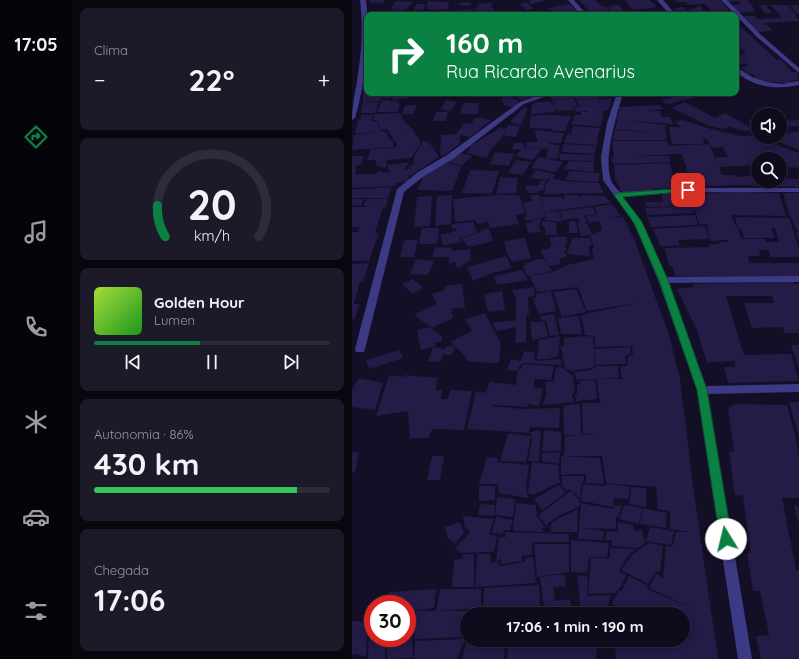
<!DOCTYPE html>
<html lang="pt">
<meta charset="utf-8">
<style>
:root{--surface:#0e0b1c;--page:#1c1929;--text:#f1f3f6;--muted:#9b9ba3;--line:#2e2b3b;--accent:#0b8043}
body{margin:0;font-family:Quicksand,sans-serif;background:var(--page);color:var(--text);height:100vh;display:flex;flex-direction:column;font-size:15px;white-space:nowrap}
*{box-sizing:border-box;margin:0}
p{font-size:13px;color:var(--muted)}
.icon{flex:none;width:22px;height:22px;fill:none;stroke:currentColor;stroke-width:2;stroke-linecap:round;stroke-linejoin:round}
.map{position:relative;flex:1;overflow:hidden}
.sheet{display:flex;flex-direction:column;gap:8px;padding:8px;background:#08060f;width:280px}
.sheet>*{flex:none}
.top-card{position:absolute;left:12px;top:12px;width:375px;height:84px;border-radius:8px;box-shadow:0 2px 10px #0003,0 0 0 1px var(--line);background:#0b8043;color:#fff;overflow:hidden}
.fabs{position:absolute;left:399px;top:108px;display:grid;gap:8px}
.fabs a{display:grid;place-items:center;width:36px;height:36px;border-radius:50%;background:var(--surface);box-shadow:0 2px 10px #0003,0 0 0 1px var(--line);font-size:20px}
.speed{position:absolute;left:12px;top:595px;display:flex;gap:8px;font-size:20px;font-weight:700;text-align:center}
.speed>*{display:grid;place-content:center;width:52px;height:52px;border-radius:50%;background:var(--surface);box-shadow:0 2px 10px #0003,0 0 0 1px var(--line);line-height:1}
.speed .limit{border:6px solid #d22;background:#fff;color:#111}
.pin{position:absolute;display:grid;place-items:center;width:34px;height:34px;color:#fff;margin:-17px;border-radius:8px;box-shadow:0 2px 6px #0006}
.me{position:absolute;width:44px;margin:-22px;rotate:351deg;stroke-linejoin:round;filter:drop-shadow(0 0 3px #0008)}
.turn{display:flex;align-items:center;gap:14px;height:84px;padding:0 16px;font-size:18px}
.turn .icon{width:52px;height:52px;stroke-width:2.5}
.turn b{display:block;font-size:28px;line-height:34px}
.big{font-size:30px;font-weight:700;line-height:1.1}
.sheet .card{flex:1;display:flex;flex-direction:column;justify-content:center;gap:6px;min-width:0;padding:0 14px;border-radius:8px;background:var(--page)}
.sheet .dial{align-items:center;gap:0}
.dial svg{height:104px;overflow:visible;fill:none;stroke:var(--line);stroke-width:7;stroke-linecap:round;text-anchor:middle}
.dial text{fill:var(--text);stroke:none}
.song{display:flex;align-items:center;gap:12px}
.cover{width:48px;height:48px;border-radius:6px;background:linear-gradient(135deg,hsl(80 70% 55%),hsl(120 70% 35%))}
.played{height:4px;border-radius:2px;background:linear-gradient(90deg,var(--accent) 45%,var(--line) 45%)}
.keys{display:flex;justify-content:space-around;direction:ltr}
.heat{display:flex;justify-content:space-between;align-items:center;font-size:22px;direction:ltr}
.charge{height:6px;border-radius:3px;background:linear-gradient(90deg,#34c759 86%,var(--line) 0)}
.trip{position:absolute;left:108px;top:607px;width:230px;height:40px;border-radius:20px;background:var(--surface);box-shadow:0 2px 10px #0003,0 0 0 1px var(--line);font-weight:700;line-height:40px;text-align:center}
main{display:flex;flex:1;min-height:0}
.menu{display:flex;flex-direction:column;width:72px;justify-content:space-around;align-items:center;background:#06040b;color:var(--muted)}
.menu .icon{width:28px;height:28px}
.menu .current{color:var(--accent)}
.menu b{font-size:18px;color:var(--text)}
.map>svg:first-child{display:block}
</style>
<main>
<nav class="menu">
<b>17:05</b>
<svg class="icon current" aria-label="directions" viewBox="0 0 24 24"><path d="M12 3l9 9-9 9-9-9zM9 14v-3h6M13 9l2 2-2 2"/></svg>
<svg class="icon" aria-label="music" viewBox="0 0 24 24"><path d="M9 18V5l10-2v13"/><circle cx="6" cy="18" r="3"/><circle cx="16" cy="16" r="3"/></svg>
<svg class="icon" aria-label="phone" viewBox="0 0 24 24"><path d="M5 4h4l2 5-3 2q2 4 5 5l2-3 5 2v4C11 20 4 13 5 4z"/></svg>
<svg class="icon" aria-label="climate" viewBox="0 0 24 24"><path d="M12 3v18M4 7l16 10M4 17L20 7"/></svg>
<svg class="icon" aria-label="car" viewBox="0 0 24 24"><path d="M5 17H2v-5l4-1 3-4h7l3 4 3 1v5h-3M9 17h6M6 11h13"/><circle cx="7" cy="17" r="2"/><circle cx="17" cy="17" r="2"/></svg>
<svg class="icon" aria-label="filters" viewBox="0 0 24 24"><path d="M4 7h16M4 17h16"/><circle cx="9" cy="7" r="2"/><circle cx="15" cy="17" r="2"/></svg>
</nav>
<section class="sheet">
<div class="card"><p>Clima</p>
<div class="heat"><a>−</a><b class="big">22°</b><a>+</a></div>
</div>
<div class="card dial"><svg viewBox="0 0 100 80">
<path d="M14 69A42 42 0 1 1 86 69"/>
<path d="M14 69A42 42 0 0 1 8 45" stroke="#0b8043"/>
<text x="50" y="56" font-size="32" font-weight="700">20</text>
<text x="50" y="72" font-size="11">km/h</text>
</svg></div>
<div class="card">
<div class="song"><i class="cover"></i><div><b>Golden Hour</b><p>Lumen</p></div></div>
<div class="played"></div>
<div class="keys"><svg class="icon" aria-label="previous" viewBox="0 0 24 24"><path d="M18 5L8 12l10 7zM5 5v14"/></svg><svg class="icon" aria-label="pause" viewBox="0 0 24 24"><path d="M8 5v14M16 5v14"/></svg><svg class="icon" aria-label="next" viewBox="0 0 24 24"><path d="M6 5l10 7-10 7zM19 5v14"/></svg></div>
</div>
<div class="card"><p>Autonomia · 86%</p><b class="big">430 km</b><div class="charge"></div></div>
<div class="card"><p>Chegada</p><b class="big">17:06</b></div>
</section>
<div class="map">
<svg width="447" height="659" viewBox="0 0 447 659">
<rect width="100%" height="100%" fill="#130f26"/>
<path fill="#241b47" d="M18,0H33L31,3L17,2Z
M177,0H192L193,1L179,4Z
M227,0H243L250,6H254L259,13L240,15Z
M273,0H297L305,7L280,10Z
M323,0H368L377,11L360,12L353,4L334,5L335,2H324Z
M373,0H396L404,11L387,13L379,5L390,4L387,1L375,2Z
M44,1L61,2L54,10L38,9Z
M76,1L96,2L97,9L84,10L74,9Z
M118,2L120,5L109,6L107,3Z
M174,2L182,9L175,10L167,4Z
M140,3L141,6H138L145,12L131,15L121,8L126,7V4Z
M64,4H73L71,10H62Z
M218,4L228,14L208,15L196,8Z
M267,5L272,11L260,13L256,6Z
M407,5H414L420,13H413Z
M419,5H435L445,15H443L447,21L413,23L421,31L405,32L390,16H402L405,19L430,18Z
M437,5H447V14L444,12Z
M345,6L350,7V10L355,11L352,14H341L336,9L345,8Z
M331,7L339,15H329L322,8Z
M118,9L123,15H108L105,10Z
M41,10L54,11L50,15H37Z
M384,20L389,27L425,60H430L440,72H445L447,80L438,81V83L414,82L401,78L404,77L400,74H396L389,67L397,66L393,63L387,64L384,61V55L394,54L386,44H384Z
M15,90V93H40L38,99L30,98L28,101H11V91Z
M41,93H57L58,98L40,100Z
M162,93H173L182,96L171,100L158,95Z
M215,93H218L226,106L221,107L222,110L205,111L198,97Z
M220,93H242L248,99L247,100L260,98L256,110H252L250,117L240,116L251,118L248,127L219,124L223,115H229V112H236L235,111L224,112L222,107H228Z
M244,93H263L262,96L250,98Z
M337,93H344L348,96L314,105L310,100Z
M152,95L168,101L162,107L150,105L152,102H150Z
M30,100L46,101L48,105L45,112H25Z
M95,100L105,102L98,111L88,109Z
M11,101L27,102L23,113H9Z
M198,101L203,108V112L179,114V106L182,103Z
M333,102L363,118L373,113L401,129L395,131L386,130L378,126L371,129L355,125L320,108Z
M111,103H127L126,114H108Z
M53,105H65L62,114H50Z
M307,105L312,109L289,112H267V107Z
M172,107L176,108L169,125L158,122Z
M308,111L309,117H318L322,124L264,120L267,112Z
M84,112H96L94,121H81Z
M48,113L50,118L59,128L43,132L60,128L64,136H66L69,143L59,158L35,160L34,168L24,166V160H15L19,149L43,148L45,145L35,129L29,130L25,120H21L22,114Z
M10,115H21L19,121H25L28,131H32L39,140H41L42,147L0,150L2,135L26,132L3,134L6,120H8Z
M191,115H203L219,116L213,131H200L201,129L178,128V116Z
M124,117L139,120L118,137L104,134L112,123L119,124Z
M266,120L314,125L313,133L263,129Z
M330,120L359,129L389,136L406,135V137H428V134L447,131V150L422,140L419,143L447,153V168L429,166L428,159H406V165L367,167L370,175H382L383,177L406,175V181H428V178L447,179V187L386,185L327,187L323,173H336L330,154L281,156H317L318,162L261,164L259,157H262L261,150L317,148L261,150L260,141H316V146L357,144L365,162L364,157H376L371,147L360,148L355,139H351L352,144H320L317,127H329L323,122Z
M406,120V129H402L396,121Z
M447,120V126L428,127V121Z
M156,125L168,126L164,137L152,136Z
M221,126L248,128L246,136L219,134Z
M149,127L154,129L151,136L138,151L135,158L115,153L119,146Z
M182,130L212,133L209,143H197V144L208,145L205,159L194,158L196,149L174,147L175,142H186Z
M262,130L314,133V140H261Z
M108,134V144L91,156L88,155L89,135Z
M215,134L246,136L245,145L212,143Z
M71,141L77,142L87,157L58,176V174L55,181L43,183V186L0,188V156H12L9,165H5L3,174H24L26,171L36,173L38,172L35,165L57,162L52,170H54L62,163V157Z
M162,143H172L171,147L190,149L181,160L163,156L169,150L160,149Z
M211,144L244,146L243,154L210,152Z
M143,152L162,154L157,166L138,164Z
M109,153L120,156L109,166L96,162Z
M207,154L242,155V161L208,160Z
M186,157L211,162L204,172L179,168Z
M164,160L179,162L171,175L156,173Z
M217,161L242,162V172L212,169Z
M93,162L109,167L100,191L65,190L72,174Z
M318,163L324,189L302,188L303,191L270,193L263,179L262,165Z
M118,170L147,171L140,194L110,193Z
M184,170L197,173L203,174L201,178H195H197L196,180L178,178Z
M217,171L248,173L246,182L214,180Z
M148,177L166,178L164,193L144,194Z
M199,178L212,181L247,183L252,193L192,194L194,184Z
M192,180H194L191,191H186V193H176V191L173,190L175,185L186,186L188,181Z
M40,187L36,198H0V189H22L23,188Z
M391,192L427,193L434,216L379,215L390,239H413L414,242H427L423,228H419L423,238H392L389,228L386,229L383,217L437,218L447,249V257H418L417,250H407L408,256H396L397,263H447V277L324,276L320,266H317L313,248L358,247L357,244H367V242H376L375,240L358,241L355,224H347L343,210H340L342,213L295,215L293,208L340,206L294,207L293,202H311L310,193Z
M431,193H447V242L444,232H446L437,214Z
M100,195L99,224L83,226L85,196Z
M145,195H167L173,213L164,215L167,224L138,228L136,222L125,224L123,220L103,222L101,199Z
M178,195H188L193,217L181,220H173V216L175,215L171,203L180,201Z
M212,195H226L225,198L231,195L253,196L259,203L192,212L189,197H209L210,199H213Z
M80,196L78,226L62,227L65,197Z
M0,199H12L9,206L0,205Z
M14,199H36L34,207H31L23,233H27L17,261H0V232H6L9,220L7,227H0V207H19L12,206Z
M260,204L269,216L237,223L234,216L246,215L242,207Z
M240,207L244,214L232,216L235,222L228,223L226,218L210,220L208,211Z
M207,211L210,222L193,220V212Z
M343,215L346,225L299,227L295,217Z
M271,217L282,239L316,332L328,378L341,486L366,659H264L263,640H331V614H258V612L260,613L265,607L260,603L267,590L269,592L277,576L296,586L295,589L342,609L297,588L304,574L311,578L314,546L320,547L324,532H338L318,529V511L306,509L304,487L254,483L250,456H212L213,436L248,434H231L230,403H249L247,397L245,379H270L268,366H275L276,357L281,354L280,345L279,346L243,347V336L233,335L229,316L233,314L285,303L235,311L226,287L185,292L178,276L200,272L215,265L242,259L240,248L242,247L238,236L250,230L247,220Z
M190,218L187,226L189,232L176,233L174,223Z
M191,221L204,222L205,235H193V228L189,225Z
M217,221H224L226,233H217Z
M122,222V227L126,232L107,238L110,242L91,245L88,235L105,231L104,228L100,229V224Z
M225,223H235L240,234L229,236Z
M353,226L357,239L326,240L328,245L309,247L301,229Z
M70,228H87L85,244H67Z
M137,228L141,241L117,247L109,238L129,232V230Z
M204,236L215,237L214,246L211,242L215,250L212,251L215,257L207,259L209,264L197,266L188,250L199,248L198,245L203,244L198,243V237H204Z
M173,238L179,258L160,262L155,254L152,241Z
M220,238H238L240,246H237L238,256L215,254Z
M52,240H66L62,257H48Z
M83,247L100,248V251L118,249L119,259L109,267H103L104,262L96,263L98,257H80Z
M154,256L160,268L141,273L121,281L115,267Z
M64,259L82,261L76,275L58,274Z
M187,259H192L200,271L175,276L171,266L174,263Z
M17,263L11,281H8L2,304H7L3,319H0V264Z
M171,270L176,280L145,285L142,276Z
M61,279L71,288L60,294L50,284Z
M441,282V284H447V333H433L431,327L400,328L392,303H422L420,296H374L392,355L439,354L447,381L376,383L372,367H383V361L355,363L345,330L325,289L342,287L340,284Z
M110,284L113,307L99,309L101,318L80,328L62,315L85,304L80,294L93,290V286Z
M182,287L183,296L176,297L177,315H174V342L163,343L164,327L145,331L140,323L164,320V299L160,290Z
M224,289L234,312L210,317L201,292Z
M150,291L153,310L136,312L132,294Z
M199,291L204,311L186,314L181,298H184V294Z
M133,313L149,344L147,363L117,362L109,352L98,342L120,331L113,319Z
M202,314L207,335L198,336L194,321H190L188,316Z
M227,316L230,334H209L206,318Z
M178,322H192L196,336L180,340Z
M77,327L90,337V341L82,343L84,346L69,350L65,330Z
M208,336L206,356L196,359H185L187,340Z
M234,336L241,337L243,365L239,368L220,371L213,369L209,346H212V338Z
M439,345H447V369Z
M94,346L103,347L100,355L91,354L88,362L76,361L81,347L93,349Z
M278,347L279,353L273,357L274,364L244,365L242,349Z
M47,350L51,358L17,369L14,360Z
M172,351L182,352L183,360L187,361L208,359L210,365L171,363L169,364L165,371L155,370L159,359L169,361Z
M171,364L202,366L199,380L182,379V388H191L187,406L176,404V407L141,405L140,406L170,409L208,408L207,428L178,427L177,433L115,429L124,391L133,393L138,382L164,385L166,370L169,369Z
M245,366H266L267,378L224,380L222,372L239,370Z
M209,367L221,376L223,393L220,394L222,402L191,405L194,394V382L202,381L204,368Z
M37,375L52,377L53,375L86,378L83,390H90L89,399H96L98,390L120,391L112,430L80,429L77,438H58L56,411L24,416Z
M7,378L31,383L23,410L0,407V390Z
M243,380L245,399L224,401L223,395L225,394V385L229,384L226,381Z
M437,402H447V436Z
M228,404L229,435H212L211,410L213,405Z
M384,404L435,405L443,435L447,457V498H430L444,570H447V659H409L404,636L417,635L408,591H401L395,553H399L391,496L383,495L377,451L382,452L376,408Z
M189,430L187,461H176L180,440L178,432Z
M192,430L209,432V451H190Z
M156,433L179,436L174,462L148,461Z
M0,452H7L3,473L0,472Z
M208,452L207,464L190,461V453Z
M80,456H92L88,480H75Z
M209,456L248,458L252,484L234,483V474L209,475Z
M135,457L146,458L145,462L177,465L174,485L176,498L147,493L146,484H127Z
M180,462L206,465L208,483H206L181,495L176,493Z
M210,476H232V481L230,482L228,498L218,489L215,491L210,486Z
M231,484L253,486L254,484H262L278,487L276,499L262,498L261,507L229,501Z
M207,485L214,493L190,510L182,499Z
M127,486H143V500L127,501Z
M279,487L294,488V507L277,504Z
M219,491L228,501L227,507L213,513L197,522L195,526L187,517L189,513Z
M145,497L163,499L161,517L143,515Z
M164,503L184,505L185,517L193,527L190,528L191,532L163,531L161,528Z
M229,503L261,509L263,505L270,506L266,518L264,517V529L231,528L252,531L251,540L226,539Z
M128,504L143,505L142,516L126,515Z
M442,504L447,507V522H446Z
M272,505L290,508L287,524L267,519Z
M291,508L315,513L314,528L288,524Z
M226,509L225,532H198L200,522Z
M111,516L142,519L137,534L145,536L142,552L109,553L103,548L119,531L113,528Z
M144,517L161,520L158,530H152L151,534L140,533Z
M108,522L112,533L103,544L96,538L93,527Z
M266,522L281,525L282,531L290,530L293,543L285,548L259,546L260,540H253L255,531L266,532Z
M298,527L322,531L319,545L294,541Z
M153,532L217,534V542H180V555L169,556L171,561L149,564V559L144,562L147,537L153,538Z
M219,540L257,543L255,557H237L235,573L219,572Z
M297,543L311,546L308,572L304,571L296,584L269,570L281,554Z
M182,544H217V572L185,577Z
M258,548L283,549L274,559L267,571L274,575L270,585L263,593L236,594L239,558H258Z
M111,554H122V587H100L102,560L111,558Z
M125,554H138L139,563L146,562L147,566L173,562V558L181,557L184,583L123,587Z
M212,574L214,586L201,587L203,601L218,599L220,614H193L188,577Z
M225,575L236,577L235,596L258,595L255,614H229Z
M187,585L188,614H176L175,610L157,611V614H131L132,588Z
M84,589L82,608L55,612V604H36L37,592Z
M88,589H129V608L84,611Z
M64,611H126V614H115V635L112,637L62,639Z
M16,612H21V624H16L14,656L6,655L4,653L2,655L0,654V621L16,622Z
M55,617L62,618L59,635L55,636Z
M17,625H21V638H34L33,659H16Z
M60,636L61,658L35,659V643Z
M113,639L105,659H62L63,641Z
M115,640H153L152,659H110Z
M156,640H245L244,659H155Z"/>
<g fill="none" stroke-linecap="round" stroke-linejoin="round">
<path fill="#3d3a85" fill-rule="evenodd" d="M305,0H311L324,15H318Z
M369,0H375L409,35L447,68V73L405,37Z
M384,67L400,77L414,82L430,84L447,81V85C424,90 402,87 384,72Z
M193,93H203L172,104L101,159L72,176L52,192L13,349L12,352H4L3,349L45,189L66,172L95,155L168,102Z
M447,276V282L311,283L306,280L311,277Z"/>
<path fill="#3d3a85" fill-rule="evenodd" d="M8,0H14C19,38 14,80 3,118L0,120C0,104 4,90 6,74C10,49 11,25 8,0Z
M216,0H222L235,15H229Z
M265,93H271C265,115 251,157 259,180C260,184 265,189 268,192L336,188H447V192H336L271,197L290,223L316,280L354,386L447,384V392L356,394L400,659H386L345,390L306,280L282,223L251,180L249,157L255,123Z"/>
</g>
<path fill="#0b8043" stroke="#07532c" d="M336,188H338V191L271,197L290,222L316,280L355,390L380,539L378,543L374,545L370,543L368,539L345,390L307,280L282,223L262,195L266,193Z"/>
</svg>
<div class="fabs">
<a><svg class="icon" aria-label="sound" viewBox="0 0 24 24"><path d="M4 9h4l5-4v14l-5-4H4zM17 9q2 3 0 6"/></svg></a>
<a><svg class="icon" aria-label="search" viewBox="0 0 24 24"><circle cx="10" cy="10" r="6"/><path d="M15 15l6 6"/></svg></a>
</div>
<div class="speed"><div class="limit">30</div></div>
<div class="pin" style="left:336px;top:190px;background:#d93025"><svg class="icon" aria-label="arrive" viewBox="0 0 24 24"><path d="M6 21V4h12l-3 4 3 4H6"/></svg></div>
<svg class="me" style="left:374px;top:539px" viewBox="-20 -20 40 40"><circle r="19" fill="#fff"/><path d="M0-13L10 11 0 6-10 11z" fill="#0b8043"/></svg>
<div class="trip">17:06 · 1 min · 190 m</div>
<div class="top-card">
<div class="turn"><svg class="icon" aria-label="right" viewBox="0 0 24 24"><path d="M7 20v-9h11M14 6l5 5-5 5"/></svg><div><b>160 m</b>Rua Ricardo Avenarius</div></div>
</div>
</div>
</main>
